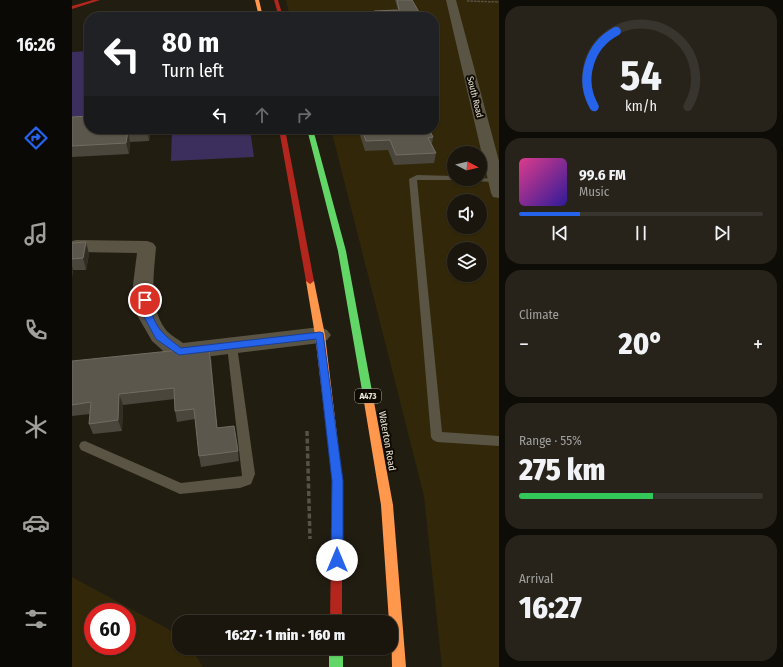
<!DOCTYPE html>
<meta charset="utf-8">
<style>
:root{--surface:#1a160d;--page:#27231b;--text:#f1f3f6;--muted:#9f9f9d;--line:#38352e;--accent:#2563eb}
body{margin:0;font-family:"Fira Sans Condensed",sans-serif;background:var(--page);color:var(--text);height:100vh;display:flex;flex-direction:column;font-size:15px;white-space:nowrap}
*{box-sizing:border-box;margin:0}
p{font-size:13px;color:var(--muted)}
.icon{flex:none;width:22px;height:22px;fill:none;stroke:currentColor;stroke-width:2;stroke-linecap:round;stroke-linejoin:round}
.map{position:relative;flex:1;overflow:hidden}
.side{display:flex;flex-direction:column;gap:6px;padding:6px;background:#0e0c07;width:284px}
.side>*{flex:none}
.banner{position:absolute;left:12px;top:12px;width:355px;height:122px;border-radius:16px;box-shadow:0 1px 3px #0004,0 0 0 1px var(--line);background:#202124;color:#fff;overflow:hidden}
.needle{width:26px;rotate:97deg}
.fabs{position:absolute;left:375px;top:146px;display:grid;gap:8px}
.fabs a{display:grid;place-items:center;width:40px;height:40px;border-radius:50%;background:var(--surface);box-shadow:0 1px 3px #0004,0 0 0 1px var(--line);font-size:20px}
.speed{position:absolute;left:12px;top:603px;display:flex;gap:8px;font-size:20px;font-weight:700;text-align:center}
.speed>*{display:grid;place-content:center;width:52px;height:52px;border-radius:50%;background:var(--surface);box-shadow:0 1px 3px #0004,0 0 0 1px var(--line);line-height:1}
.speed .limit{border:6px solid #d22;background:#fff;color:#111}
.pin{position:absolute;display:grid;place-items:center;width:34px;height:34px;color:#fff;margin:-17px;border:2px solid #fff;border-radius:50%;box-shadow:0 1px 4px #0007}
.me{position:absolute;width:44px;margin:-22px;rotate:0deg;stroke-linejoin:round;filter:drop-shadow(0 0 3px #0008)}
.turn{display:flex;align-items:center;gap:14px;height:84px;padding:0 12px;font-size:18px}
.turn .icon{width:52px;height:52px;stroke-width:2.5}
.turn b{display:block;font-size:28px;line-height:34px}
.lanes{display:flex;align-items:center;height:38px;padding:0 12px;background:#0003;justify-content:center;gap:20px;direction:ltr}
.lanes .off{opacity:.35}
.big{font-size:30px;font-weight:800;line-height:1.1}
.side .card{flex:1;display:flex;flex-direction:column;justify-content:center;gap:6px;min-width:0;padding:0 14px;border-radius:16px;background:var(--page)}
.side .dial{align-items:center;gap:0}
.dial svg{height:104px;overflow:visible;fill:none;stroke:var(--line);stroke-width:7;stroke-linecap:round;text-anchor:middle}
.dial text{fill:var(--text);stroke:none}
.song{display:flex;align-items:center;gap:12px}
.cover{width:48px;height:48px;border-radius:6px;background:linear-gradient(135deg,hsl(330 70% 55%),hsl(250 70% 35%))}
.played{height:4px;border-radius:2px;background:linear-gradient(90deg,var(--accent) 25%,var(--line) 25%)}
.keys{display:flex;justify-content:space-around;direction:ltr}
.heat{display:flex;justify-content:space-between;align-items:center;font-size:22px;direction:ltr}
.charge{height:6px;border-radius:3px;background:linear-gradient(90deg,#34c759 55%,var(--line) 0)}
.trip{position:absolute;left:100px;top:615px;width:226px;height:40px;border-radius:16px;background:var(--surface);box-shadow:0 1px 3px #0004,0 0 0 1px var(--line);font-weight:800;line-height:40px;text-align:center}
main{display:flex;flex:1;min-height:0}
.tab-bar{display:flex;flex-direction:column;width:72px;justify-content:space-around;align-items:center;background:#0a0905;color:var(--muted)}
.tab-bar .icon{width:28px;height:28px}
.tab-bar .on{color:var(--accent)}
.tab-bar b{font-size:18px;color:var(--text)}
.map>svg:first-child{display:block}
</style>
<main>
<nav class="tab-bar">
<b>16:26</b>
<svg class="icon on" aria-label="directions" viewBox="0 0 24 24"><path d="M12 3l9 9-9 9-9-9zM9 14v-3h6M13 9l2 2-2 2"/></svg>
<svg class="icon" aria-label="music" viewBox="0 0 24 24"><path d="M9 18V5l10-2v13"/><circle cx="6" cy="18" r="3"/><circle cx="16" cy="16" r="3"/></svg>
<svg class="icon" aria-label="phone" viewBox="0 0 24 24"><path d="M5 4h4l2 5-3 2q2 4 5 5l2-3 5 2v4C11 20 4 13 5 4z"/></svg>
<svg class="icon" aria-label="climate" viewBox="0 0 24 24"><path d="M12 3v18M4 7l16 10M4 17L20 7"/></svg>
<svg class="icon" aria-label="car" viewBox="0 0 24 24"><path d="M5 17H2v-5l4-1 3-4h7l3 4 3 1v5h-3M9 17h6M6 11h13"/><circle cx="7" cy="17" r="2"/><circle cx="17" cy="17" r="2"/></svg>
<svg class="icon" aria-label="filters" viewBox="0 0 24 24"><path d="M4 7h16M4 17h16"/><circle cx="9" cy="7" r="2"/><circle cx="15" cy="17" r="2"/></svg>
</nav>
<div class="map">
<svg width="427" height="667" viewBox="0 0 427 667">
<rect width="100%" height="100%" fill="#221d11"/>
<path fill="#322709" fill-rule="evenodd" d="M214,0H427V667H370L352,496L259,129H362V17H218ZM382,153H408V179H382ZM382,201H408V227H382ZM382,249H408V275H382Z
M0,577L107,635V648H119L131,667H0ZM21,612H55V646H21Z"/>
<path fill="#3c2e5d" d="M17,51V123L0,124V52Z
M100,129H178L182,157L99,161Z"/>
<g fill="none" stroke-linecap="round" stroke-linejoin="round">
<path stroke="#575246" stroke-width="1.5" stroke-dasharray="2.5 1" stroke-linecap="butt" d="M395,1L427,2"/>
<path stroke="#575246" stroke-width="3.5" stroke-dasharray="5 2.5" stroke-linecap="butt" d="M235,431L238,539"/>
<path fill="#5a5444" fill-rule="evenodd" d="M345,175L382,176V179H385L382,180H345L370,432L427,436V446L365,442L361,440L359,437L337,179Z
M408,178L427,179V182L394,181L390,179H408Z
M160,342L164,343L165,346L183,474L179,484L168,488L108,494L9,450L7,446L9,442L13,441L109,483L170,476L155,346L156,343Z"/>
<path fill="#5a5444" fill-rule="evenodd" d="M374,0H384L427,161V198L421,197L419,193Z
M4,240L75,241L81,243L84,247C82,274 76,306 94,330C98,335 106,339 111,343L248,327L255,330L259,335L255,340L248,343L107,360L99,358L80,341L65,315L61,285L65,253L4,252L0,251V241Z"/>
<path fill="#63d668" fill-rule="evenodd" d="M235,129H241L274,251L302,402L300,405L297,406L294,405L292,402L266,251Z
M257,648H271V667H257Z"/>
<path fill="#ff974d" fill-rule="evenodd" d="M183,0H187L191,17H187Z
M238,278L242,281L253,335L270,477L269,480L265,482L261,480L260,477L243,335L234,281Z
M297,398L300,399L302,402L321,505L334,667H320L319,622H317L309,505L292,402L294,399Z"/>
<path fill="#b3261e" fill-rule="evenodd" d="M21,0H28L0,9V6Z
M202,0H206L211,17H207Z
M207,129H213L242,281L238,284L234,281Z
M265,472L269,474L270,477V622H258L260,477L261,474Z"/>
</g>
<path fill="#4a463c" d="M323,0H340L350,17H302L301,15L302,11L326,10Z
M0,117L79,129L77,141L58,142L57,154L0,157Z
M286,129H357L361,137L360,144L364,153L362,163L322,165L316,150L293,151Z
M14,242L17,254L14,270H1L0,277V243Z
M139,358L145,428L166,451L167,461L129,467L127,456L123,419L105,422L103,411V399L51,405L50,431L21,434L17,424L18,414L0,416V361Z"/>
<path fill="#332e24" d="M76,129H79L77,141L75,130Z
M56,131L58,142L57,154L54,143Z
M14,242L17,254L14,270L11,258Z
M0,266L1,270L0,277Z
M137,347L139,358L146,439L145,428Z
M47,394L51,405L50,431L46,420Z"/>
<path fill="#5b574c" stroke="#726d62" d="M325,0H340L350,17H305L302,11L325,10L328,15Z
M17,116V129H76L75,130L56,131L54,143L0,146V117Z
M290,129H357L361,137L356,138L364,153L324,155L318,140L294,141Z
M14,242L11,258L0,259V243Z
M137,347L145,428L162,426L166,451L127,456L122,409L103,411L102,388L47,394L46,420L17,424L19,402L0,405V361Z"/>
<path fill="#2563eb" stroke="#184099" d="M73,297L77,300C81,326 89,333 109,348L248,332L251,333L271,481V560L269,564L265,565L260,564L259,560L260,481L244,339L107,355L84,339L71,315L68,300Z"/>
<g text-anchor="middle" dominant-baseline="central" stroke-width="4" stroke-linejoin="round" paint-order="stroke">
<g font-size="9" fill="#eae4d6" stroke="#0f0b03">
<text transform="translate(403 97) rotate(76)">South Road</text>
</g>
<rect fill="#0f0b03" stroke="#a8a397" stroke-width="1" x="283" y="389" width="26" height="14" rx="3"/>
<g font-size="9" font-weight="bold" fill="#eae4d6">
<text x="296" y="396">A473</text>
</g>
<g font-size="10" fill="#eae4d6" stroke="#0f0b03">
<text transform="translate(315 441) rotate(80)">Waterton Road</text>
</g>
</g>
</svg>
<div class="fabs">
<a><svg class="needle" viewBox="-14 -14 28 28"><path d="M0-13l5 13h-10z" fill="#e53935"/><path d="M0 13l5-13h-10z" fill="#9f9f9d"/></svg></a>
<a><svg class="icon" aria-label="sound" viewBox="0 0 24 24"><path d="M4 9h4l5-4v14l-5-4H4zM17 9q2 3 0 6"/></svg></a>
<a><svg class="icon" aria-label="layers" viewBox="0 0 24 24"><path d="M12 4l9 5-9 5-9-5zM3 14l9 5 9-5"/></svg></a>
</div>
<div class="speed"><div class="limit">60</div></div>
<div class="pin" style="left:73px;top:300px;background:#d93025"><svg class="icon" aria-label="arrive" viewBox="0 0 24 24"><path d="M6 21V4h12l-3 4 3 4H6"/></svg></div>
<svg class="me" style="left:265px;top:560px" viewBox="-20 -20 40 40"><circle r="19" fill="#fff"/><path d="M0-13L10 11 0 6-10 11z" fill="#2563eb"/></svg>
<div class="trip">16:27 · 1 min · 160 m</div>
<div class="banner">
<div class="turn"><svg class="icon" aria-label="left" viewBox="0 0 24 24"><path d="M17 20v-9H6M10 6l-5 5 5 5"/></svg><div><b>80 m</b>Turn left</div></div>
<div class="lanes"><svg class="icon" aria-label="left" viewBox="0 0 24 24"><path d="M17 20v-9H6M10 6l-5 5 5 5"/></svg><svg class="icon off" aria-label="ahead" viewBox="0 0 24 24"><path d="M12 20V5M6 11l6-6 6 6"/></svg><svg class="icon off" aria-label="right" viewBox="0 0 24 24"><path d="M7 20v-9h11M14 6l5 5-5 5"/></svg></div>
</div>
</div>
<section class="side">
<div class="card dial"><svg viewBox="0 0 100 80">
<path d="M14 69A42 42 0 1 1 86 69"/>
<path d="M14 69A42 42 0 0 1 31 11" stroke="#2563eb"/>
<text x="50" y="56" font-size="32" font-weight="700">54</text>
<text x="50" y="72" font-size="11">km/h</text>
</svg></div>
<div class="card">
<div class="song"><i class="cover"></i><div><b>99.6 FM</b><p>Music</p></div></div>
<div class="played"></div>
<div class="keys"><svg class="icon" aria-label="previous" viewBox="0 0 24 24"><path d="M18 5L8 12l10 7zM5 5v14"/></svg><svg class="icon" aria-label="pause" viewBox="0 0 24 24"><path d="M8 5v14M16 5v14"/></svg><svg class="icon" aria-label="next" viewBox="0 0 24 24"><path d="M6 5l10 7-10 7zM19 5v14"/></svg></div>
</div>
<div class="card"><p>Climate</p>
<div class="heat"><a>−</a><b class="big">20°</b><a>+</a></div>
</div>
<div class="card"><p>Range · 55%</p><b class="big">275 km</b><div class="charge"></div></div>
<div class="card"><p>Arrival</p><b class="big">16:27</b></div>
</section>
</main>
